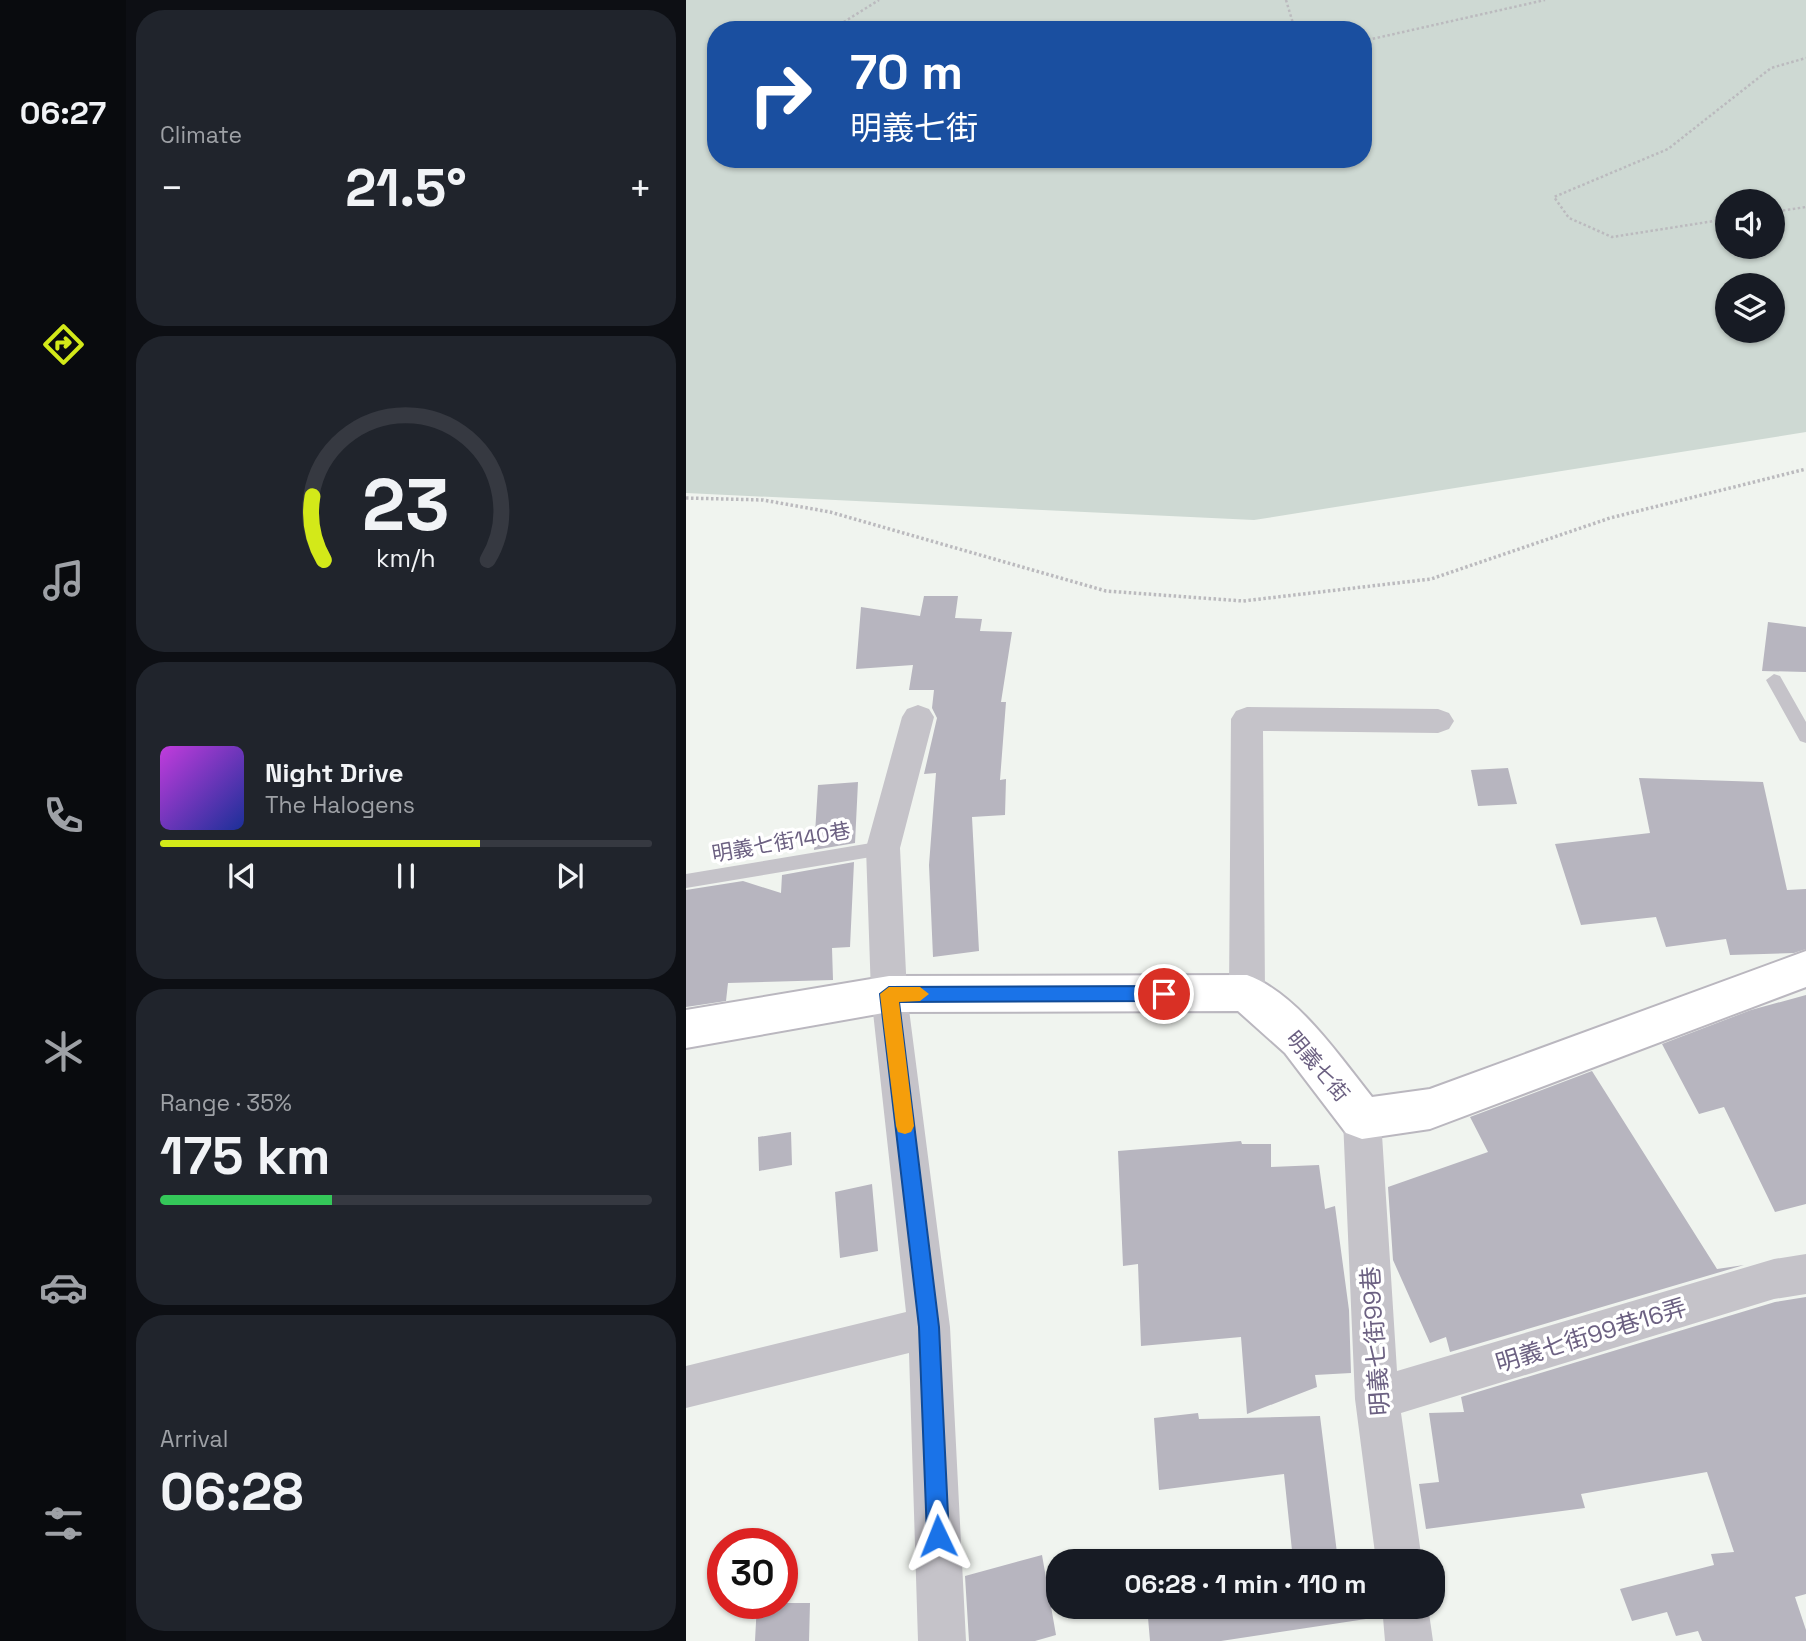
<!DOCTYPE html>
<meta charset="utf-8">
<style>
:root{--surface:#171b24;--page:#20242c;--text:#f1f3f6;--muted:#9ea1a6;--line:#363941;--accent:#d3e919}
body{margin:0;font-family:"Space Grotesk","Noto Sans TC",sans-serif;background:var(--page);color:var(--text);height:100vh;display:flex;flex-direction:column;font-size:26px;white-space:nowrap}
*{box-sizing:border-box;margin:0}
p{font-size:23px;color:var(--muted)}
.icon{flex:none;width:38px;height:38px;fill:none;stroke:currentColor;stroke-width:2;stroke-linecap:round;stroke-linejoin:round}
.map{position:relative;flex:1;overflow:hidden}
.sheet{display:flex;flex-direction:column;gap:10px;padding:10px;background:#0d0f14;width:560px}
.sheet>*{flex:none}
.guide{position:absolute;left:21px;top:21px;width:665px;height:147px;border-radius:28px;box-shadow:0 2px 5px #0004;background:#1a4fa0;color:#fff;overflow:hidden}
.fabs{position:absolute;left:1029px;top:189px;display:grid;gap:14px}
.fabs a{display:grid;place-items:center;width:70px;height:70px;border-radius:50%;background:var(--surface);box-shadow:0 2px 5px #0004;font-size:35px}
.speed{position:absolute;left:21px;top:1528px;display:flex;gap:14px;font-size:35px;font-weight:700;text-align:center}
.speed>*{display:grid;place-content:center;width:91px;height:91px;border-radius:50%;background:var(--surface);box-shadow:0 2px 5px #0004;line-height:1}
.speed .limit{border:10px solid #d22;background:#fff;color:#111}
.pin{position:absolute;display:grid;place-items:center;width:60px;height:60px;color:#fff;margin:-30px;border:4px solid #fff;border-radius:50%;box-shadow:0 2px 7px #0007}
.me{position:absolute;width:77px;margin:-38px;rotate:358deg;stroke-linejoin:round;filter:drop-shadow(0 0 5px #0008)}
.turn{display:flex;align-items:center;gap:24px;height:147px;padding:0 28px;font-size:32px}
.turn .icon{width:91px;height:91px;stroke-width:2.5}
.turn b{display:block;font-size:49px;line-height:60px}
.big{font-size:52px;font-weight:600;line-height:1.1}
.sheet .widget{flex:1;display:flex;flex-direction:column;justify-content:center;gap:10px;min-width:0;padding:0 24px;border-radius:28px;background:var(--page)}
.sheet .dial{align-items:center;gap:0}
.dial svg{height:182px;overflow:visible;fill:none;stroke:var(--line);stroke-width:7;stroke-linecap:round;text-anchor:middle}
.dial text{fill:var(--text);stroke:none}
.song{display:flex;align-items:center;gap:21px}
.cover{width:84px;height:84px;border-radius:10px;background:linear-gradient(135deg,hsl(290 70% 55%),hsl(230 70% 35%))}
.played{height:7px;border-radius:4px;background:linear-gradient(90deg,var(--accent) 65%,var(--line) 65%)}
.keys{display:flex;justify-content:space-around;direction:ltr}
.heat{display:flex;justify-content:space-between;align-items:center;font-size:38px;direction:ltr}
.charge{height:10px;border-radius:5px;background:linear-gradient(90deg,#34c759 35%,var(--line) 0)}
.trip{position:absolute;left:360px;top:1549px;width:399px;height:70px;border-radius:28px;background:var(--surface);box-shadow:0 2px 5px #0004;font-weight:600;line-height:70px;text-align:center}
main{display:flex;flex:1;min-height:0}
.tabs{display:flex;flex-direction:column;width:126px;justify-content:space-around;align-items:center;background:#090b0e;color:var(--muted)}
.tabs .icon{width:49px;height:49px}
.tabs .on{color:var(--accent)}
.tabs b{font-size:32px;color:var(--text)}
.map>svg:first-child{display:block}
</style>
<main>
<nav class="tabs">
<b>06:27</b>
<svg class="icon on" aria-label="directions" viewBox="0 0 24 24"><path d="M12 3l9 9-9 9-9-9zM9 14v-3h6M13 9l2 2-2 2"/></svg>
<svg class="icon" aria-label="music" viewBox="0 0 24 24"><path d="M9 18V5l10-2v13"/><circle cx="6" cy="18" r="3"/><circle cx="16" cy="16" r="3"/></svg>
<svg class="icon" aria-label="phone" viewBox="0 0 24 24"><path d="M5 4h4l2 5-3 2q2 4 5 5l2-3 5 2v4C11 20 4 13 5 4z"/></svg>
<svg class="icon" aria-label="climate" viewBox="0 0 24 24"><path d="M12 3v18M4 7l16 10M4 17L20 7"/></svg>
<svg class="icon" aria-label="car" viewBox="0 0 24 24"><path d="M5 17H2v-5l4-1 3-4h7l3 4 3 1v5h-3M9 17h6M6 11h13"/><circle cx="7" cy="17" r="2"/><circle cx="17" cy="17" r="2"/></svg>
<svg class="icon" aria-label="filters" viewBox="0 0 24 24"><path d="M4 7h16M4 17h16"/><circle cx="9" cy="7" r="2"/><circle cx="15" cy="17" r="2"/></svg>
</nav>
<section class="sheet">
<div class="widget"><p>Climate</p>
<div class="heat"><a>−</a><b class="big">21.5°</b><a>+</a></div>
</div>
<div class="widget dial"><svg viewBox="0 0 100 80">
<path d="M14 69A42 42 0 1 1 86 69"/>
<path d="M14 69A42 42 0 0 1 9 41" stroke="#d3e919"/>
<text x="50" y="56" font-size="32" font-weight="700">23</text>
<text x="50" y="72" font-size="11">km/h</text>
</svg></div>
<div class="widget">
<div class="song"><i class="cover"></i><div><b>Night Drive</b><p>The Halogens</p></div></div>
<div class="played"></div>
<div class="keys"><svg class="icon" aria-label="previous" viewBox="0 0 24 24"><path d="M18 5L8 12l10 7zM5 5v14"/></svg><svg class="icon" aria-label="pause" viewBox="0 0 24 24"><path d="M8 5v14M16 5v14"/></svg><svg class="icon" aria-label="next" viewBox="0 0 24 24"><path d="M6 5l10 7-10 7zM19 5v14"/></svg></div>
</div>
<div class="widget"><p>Range · 35%</p><b class="big">175 km</b><div class="charge"></div></div>
<div class="widget"><p>Arrival</p><b class="big">06:28</b></div>
</section>
<div class="map">
<svg width="1120" height="1641" viewBox="0 0 1120 1641">
<rect width="100%" height="100%" fill="#f0f4ef"/>
<path fill="#ced9d3" fill-rule="evenodd" d="M0,0H1120V432L568,520L0,493ZM30,30H677V159H30ZM1041,201H1087V247H1041ZM1041,285H1087V331H1041Z"/>
<path fill="#b7b5bf" d="M238,596H272L269,618L296,619L294,631L326,632L315,702H320L314,780L320,779L319,815L286,817L293,951L247,957L243,865L250,773L238,774L251,718L246,708L248,690H223L227,665L170,669L175,607L234,616Z
M1082,622L1120,627V672L1076,671Z
M822,768L831,804L792,806L785,770Z
M953,778L1077,782L1101,890L1120,889V949L1108,953L1044,955L1040,939L980,947L970,917L895,925L869,844L964,833Z
M172,782L169,843L128,850L132,785Z
M168,862L164,947L146,948L147,980L42,983L40,1001L0,1007V890L57,881L95,893L96,875Z
M1120,995V1204L1089,1212L1038,1107L1013,1114L976,1044L1065,1010Z
M906,1071L1031,1269L1058,1265L764,1352L760,1337L744,1343L707,1260L702,1187L802,1152L784,1117Z
M105,1132L106,1165L73,1171L72,1137Z
M555,1141L556,1144H585V1167L633,1165L639,1209L649,1206L663,1310L665,1373L629,1375L631,1387L561,1414L555,1337L455,1346L452,1264L437,1266L432,1151Z
M186,1184L192,1251L154,1258L149,1192Z
M1120,1297V1594L1109,1597L1120,1630V1641H1016L1012,1631L990,1636L981,1612L946,1621L934,1589L1028,1565L1025,1554L1048,1552L1021,1472L895,1494L899,1508L740,1529L733,1484L753,1482L743,1413L778,1412L775,1397L1089,1302Z
M512,1413L513,1419L634,1416L651,1553L669,1551L671,1561H598L607,1560L598,1474L473,1490L468,1418Z
M356,1555L370,1635L349,1641H283L279,1576Z
M71,1603H124L123,1641H69Z
M461,1606H678L680,1619L535,1641H464Z"/>
<g fill="none" stroke-linecap="round" stroke-linejoin="round">
<defs>
<path id="secondary" d="M1120,951V987L744,1129L676,1139L660,1133L599,1053L552,1011L203,1012L0,1048V1010L203,976L561,975C611,993 654,1057 686,1097L744,1089Z"/>
</defs>
<use href="#secondary" stroke="#bab7bf" stroke-width="4"/>
<path stroke="#bbbabe" stroke-width="2.5" stroke-dasharray="2.5 2.5" stroke-linecap="butt" d="M600,0L609,30
M145,30L193,0
M677,41L859,0
M1087,212L1120,207
M1041,219L926,237L883,218L868,197L982,149L1085,68L1120,58"/>
<path stroke="#bbbabe" stroke-width="3.5" stroke-dasharray="2.5 2.5" stroke-linecap="butt" d="M0,498L77,500L144,512L420,591L557,601L745,579L924,518L1120,469"/>
<path fill="#c5c3c9" fill-rule="evenodd" d="M1088,674L1094,676L1120,722V743L1114,741L1080,680Z
M197,841L203,843L206,848L203,853L197,855L0,888V874Z"/>
<path fill="#c5c3c9" fill-rule="evenodd" d="M232,705L243,709L248,717L214,848L221,994L264,1327L280,1641H232L223,1353L0,1408V1366L220,1312L185,994L180,848L216,717L221,709Z
M561,707L752,709L763,713L768,721L763,729L752,733L577,731L579,993L574,1004L561,1009L548,1004L543,993L545,719L550,711Z
M676,1102L690,1107L695,1119L711,1371L1088,1259L1120,1254V1294L1088,1299L715,1413L736,1561H690L669,1399L657,1119L662,1107Z
M696,1606H742L747,1641H699Z"/>
<use href="#secondary" fill="#fff" fill-rule="evenodd"/>
</g>
<path fill="#1a73e8" stroke="#114b97" stroke-width="2" d="M478,986L487,994L478,1001L213,1002L253,1327L263,1536L260,1544L252,1547L244,1544L241,1536L233,1327L194,994L203,987Z"/>
<path fill="#f59e0b" d="M203,987H234L243,994L234,1001L213,1002L228,1126L225,1132L219,1134L212,1132L210,1126L194,994Z"/>
<g text-anchor="middle" dominant-baseline="central" stroke-width="7" stroke-linejoin="round" paint-order="stroke">
<g font-size="21" fill="#6c6182" stroke="#fff">
<text transform="translate(95 842) rotate(-10)">明義七街140巷</text>
<text transform="translate(632 1066) rotate(50)">明義七街</text>
</g>
<g font-size="24" fill="#6c6182" stroke="#fff">
<text transform="translate(905 1335) rotate(-17)">明義七街99巷16弄</text>
<text transform="translate(689 1341) rotate(-94)">明義七街99巷</text>
</g>
</g>
</svg>
<div class="fabs">
<a><svg class="icon" aria-label="sound" viewBox="0 0 24 24"><path d="M4 9h4l5-4v14l-5-4H4zM17 9q2 3 0 6"/></svg></a>
<a><svg class="icon" aria-label="layers" viewBox="0 0 24 24"><path d="M12 4l9 5-9 5-9-5zM3 14l9 5 9-5"/></svg></a>
</div>
<div class="speed"><div class="limit">30</div></div>
<div class="pin" style="left:478px;top:994px;background:#d93025"><svg class="icon" aria-label="arrive" viewBox="0 0 24 24"><path d="M6 21V4h12l-3 4 3 4H6"/></svg></div>
<svg class="me" style="left:252px;top:1536px" viewBox="-20 -20 40 40"><path d="M0-17L14 15 0 8-14 15z" fill="#1a73e8" stroke="#fff" stroke-width="4"/></svg>
<div class="trip">06:28 · 1 min · 110 m</div>
<div class="guide">
<div class="turn"><svg class="icon" aria-label="right" viewBox="0 0 24 24"><path d="M7 20v-9h11M14 6l5 5-5 5"/></svg><div><b>70 m</b>明義七街</div></div>
</div>
</div>
</main>
